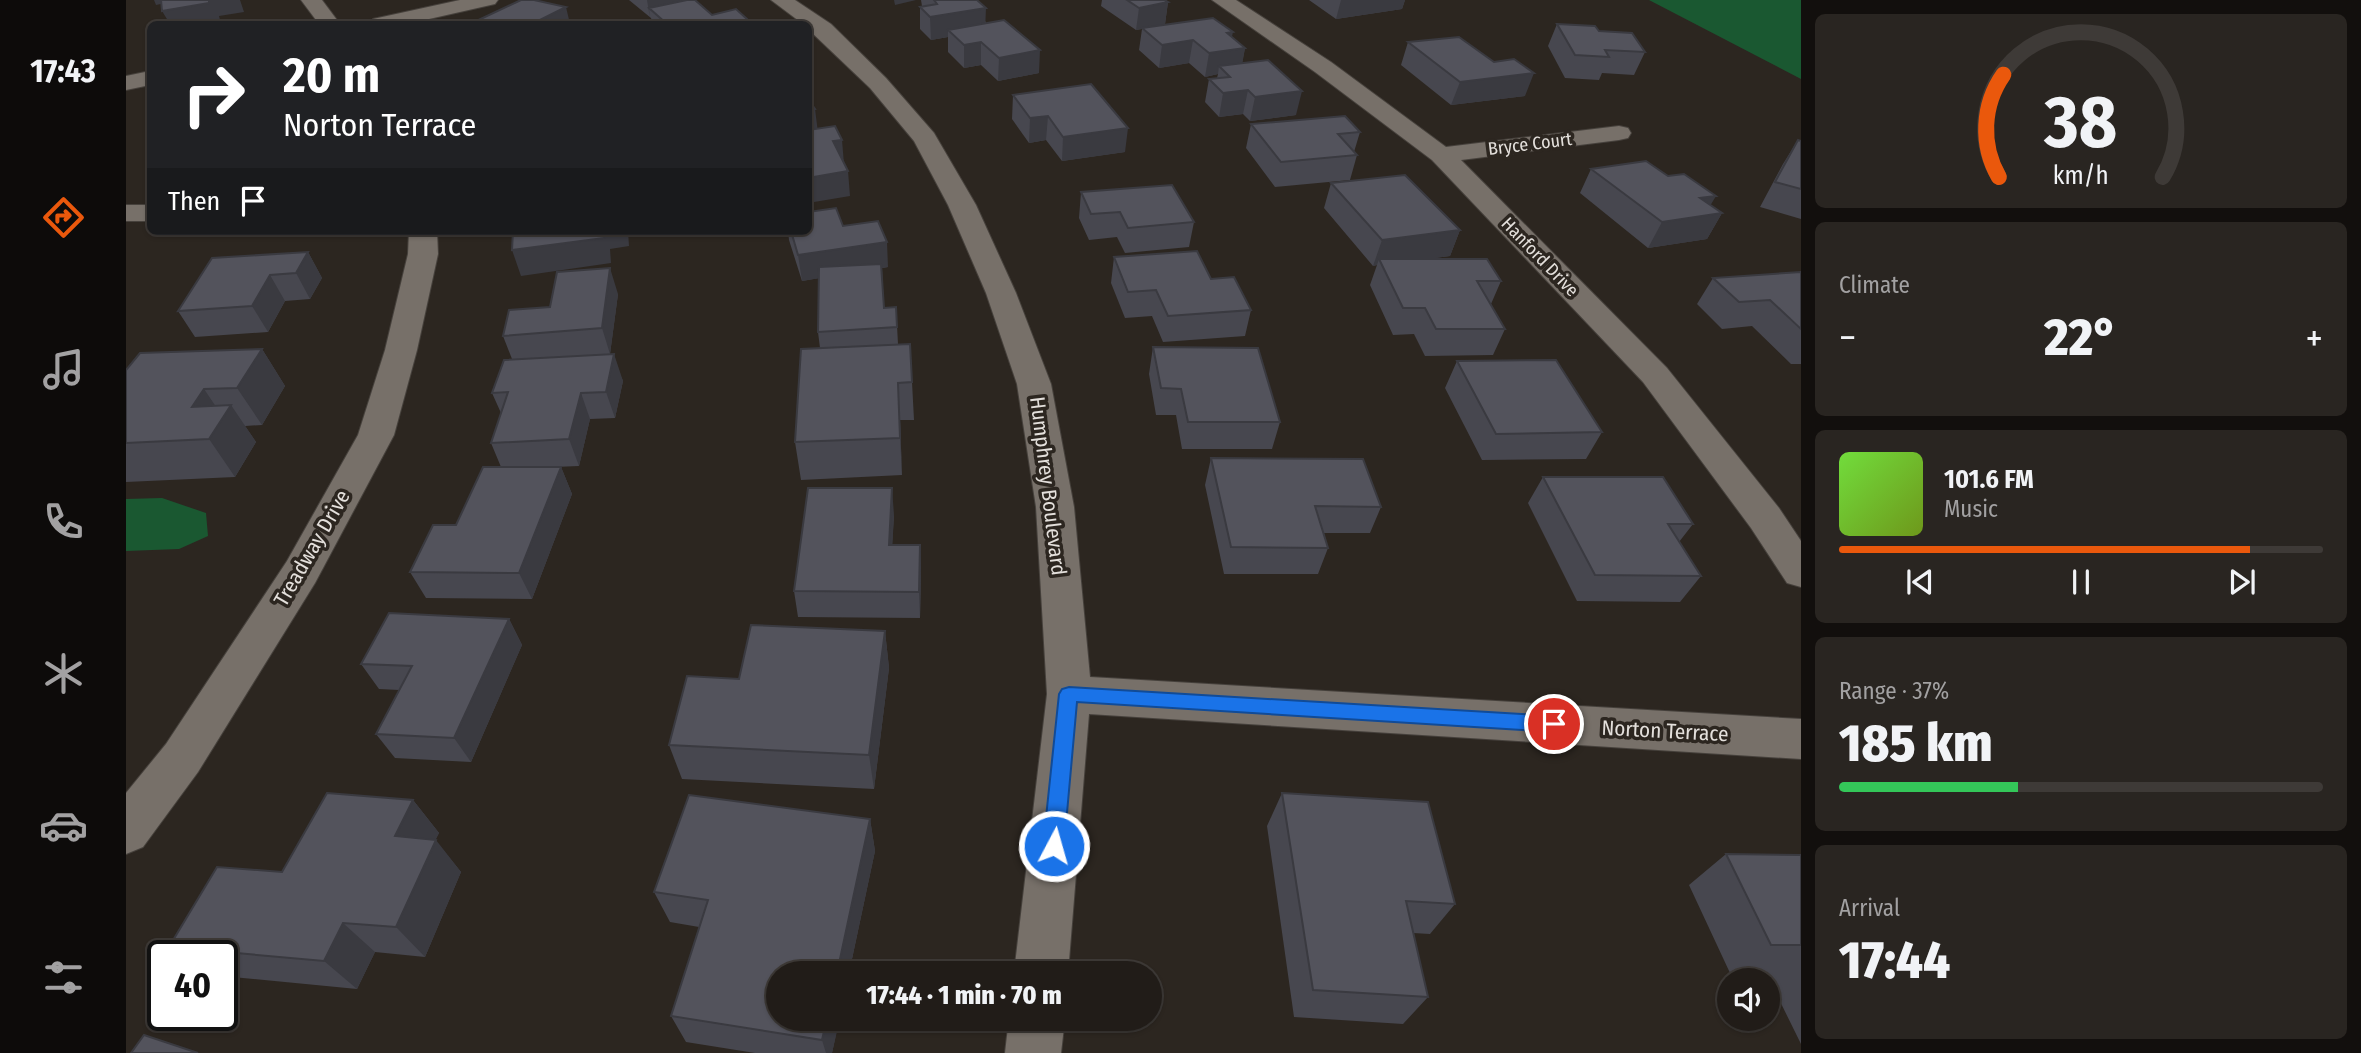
<!DOCTYPE html>
<meta charset="utf-8">
<style>
:root{--surface:#211c18;--page:#292521;--text:#f1f3f6;--muted:#a2a1a2;--line:#3e3a37;--accent:#ea580c}
body{margin:0;font-family:"Fira Sans Condensed",sans-serif;background:var(--page);color:var(--text);height:100vh;display:flex;flex-direction:column;font-size:26px;white-space:nowrap}
*{box-sizing:border-box;margin:0}
p{font-size:23px;color:var(--muted)}
.icon{flex:none;width:38px;height:38px;fill:none;stroke:currentColor;stroke-width:2;stroke-linecap:round;stroke-linejoin:round}
.map{position:relative;flex:1;overflow:hidden}
.details{display:flex;flex-direction:column;gap:14px;padding:14px;background:#120f0d;width:560px}
.details>*{flex:none}
.top-card{position:absolute;left:21px;top:21px;width:665px;height:214px;border-radius:10px;box-shadow:0 2px 5px #0004,0 0 0 2px var(--line);background:#202124;color:#fff;overflow:hidden}
.tools{position:absolute;left:1591px;top:968px;display:grid;gap:14px}
.tools a{display:grid;place-items:center;width:63px;height:63px;border-radius:50%;background:var(--surface);box-shadow:0 2px 5px #0004,0 0 0 2px var(--line);font-size:35px}
.speed{position:absolute;left:21px;top:940px;display:flex;gap:14px;font-size:35px;font-weight:700;text-align:center}
.speed>*{display:grid;place-content:center;width:91px;height:91px;border-radius:50%;background:var(--surface);box-shadow:0 2px 5px #0004,0 0 0 2px var(--line);line-height:1}
.speed .limit{border:4px solid #111;border-radius:10px;background:#fff;color:#111}
.pin{position:absolute;display:grid;place-items:center;width:60px;height:60px;color:#fff;margin:-30px;border:4px solid #fff;border-radius:50%;box-shadow:0 2px 7px #0007}
.me{position:absolute;width:77px;margin:-38px;rotate:6deg;stroke-linejoin:round;filter:drop-shadow(0 0 5px #0008)}
.turn{display:flex;align-items:center;gap:24px;height:147px;padding:0 21px;font-size:32px}
.turn .icon{width:91px;height:91px;stroke-width:2.5}
.turn b{display:block;font-size:49px;line-height:60px}
.then{display:flex;align-items:center;height:66px;padding:0 21px;background:#0003;gap:14px;font-size:26px}
.big{font-size:52px;font-weight:800;line-height:1.1}
.details .card{flex:1;display:flex;flex-direction:column;justify-content:center;gap:10px;min-width:0;padding:0 24px;border-radius:10px;background:var(--page)}
.details .dial{align-items:center;gap:0}
.dial svg{height:182px;overflow:visible;fill:none;stroke:var(--line);stroke-width:7;stroke-linecap:round;text-anchor:middle}
.dial text{fill:var(--text);stroke:none}
.song{display:flex;align-items:center;gap:21px}
.cover{width:84px;height:84px;border-radius:10px;background:linear-gradient(135deg,hsl(100 70% 55%),hsl(80 70% 35%))}
.played{height:7px;border-radius:4px;background:linear-gradient(90deg,var(--accent) 85%,var(--line) 85%)}
.keys{display:flex;justify-content:space-around;direction:ltr}
.heat{display:flex;justify-content:space-between;align-items:center;font-size:38px;direction:ltr}
.charge{height:10px;border-radius:5px;background:linear-gradient(90deg,#34c759 37%,var(--line) 0)}
.trip{position:absolute;left:640px;top:961px;width:396px;height:70px;border-radius:35px;background:var(--surface);box-shadow:0 2px 5px #0004,0 0 0 2px var(--line);font-weight:800;line-height:70px;text-align:center}
main{display:flex;flex:1;min-height:0}
.menu{display:flex;flex-direction:column;width:126px;justify-content:space-around;align-items:center;background:#0d0b0a;color:var(--muted)}
.menu .icon{width:49px;height:49px}
.menu .current{color:var(--accent)}
.menu b{font-size:32px;color:var(--text)}
.map>svg:first-child{display:block}
</style>
<main>
<nav class="menu">
<b>17:43</b>
<svg class="icon current" aria-label="directions" viewBox="0 0 24 24"><path d="M12 3l9 9-9 9-9-9zM9 14v-3h6M13 9l2 2-2 2"/></svg>
<svg class="icon" aria-label="music" viewBox="0 0 24 24"><path d="M9 18V5l10-2v13"/><circle cx="6" cy="18" r="3"/><circle cx="16" cy="16" r="3"/></svg>
<svg class="icon" aria-label="phone" viewBox="0 0 24 24"><path d="M5 4h4l2 5-3 2q2 4 5 5l2-3 5 2v4C11 20 4 13 5 4z"/></svg>
<svg class="icon" aria-label="climate" viewBox="0 0 24 24"><path d="M12 3v18M4 7l16 10M4 17L20 7"/></svg>
<svg class="icon" aria-label="car" viewBox="0 0 24 24"><path d="M5 17H2v-5l4-1 3-4h7l3 4 3 1v5h-3M9 17h6M6 11h13"/><circle cx="7" cy="17" r="2"/><circle cx="17" cy="17" r="2"/></svg>
<svg class="icon" aria-label="filters" viewBox="0 0 24 24"><path d="M4 7h16M4 17h16"/><circle cx="9" cy="7" r="2"/><circle cx="15" cy="17" r="2"/></svg>
</nav>
<div class="map">
<svg width="1675" height="1053" viewBox="0 0 1675 1053">
<rect width="100%" height="100%" fill="#2c2620"/>
<path fill="#1a5831" d="M1523,0H1675V79Z
M36,498L80,513L82,536L53,549L0,551V499Z"/>
<g fill="none" stroke-linecap="round" stroke-linejoin="round">
<defs>
<path id="minor" d="M175,0H196L214,24H193Z
M334,0H372L369,4L281,24H244L247,19Z
M645,0H669L705,24L760,78L808,133L850,205L890,293L925,384L948,507L964,677L1675,719V759L963,714L942,973H888L921,694L910,507L891,384L860,293L822,205L788,141L744,88L682,29V24H677Z
M1086,0H1110L1205,62L1320,147L1493,126L1502,128L1505,133L1502,138L1493,140L1335,160L1541,368L1653,508L1675,541V587L1661,583L1625,528L1517,382L1306,160L1189,72Z
M24,71V85L0,90V76Z
M0,205H24V221H0Z
M283,231H311L312,254L291,350L268,435L189,583L72,772L17,847L0,854V793L40,744L161,561L232,435L259,350L282,254Z
M883,1018H939L935,1053H879Z"/>
</defs>
<use href="#minor" stroke="#46413c" stroke-width="2"/>
<use href="#minor" fill="#777069" fill-rule="evenodd"/>
</g>
<path fill="#47474f" d="M503,0H569L586,15L623,24H527L525,18Z
M795,0H851L860,23L913,73L872,81L855,65L838,68L822,52V37L805,40L794,29V7L796,6Z
M976,0H1040L1042,2L1039,24L1028,26L1106,37L1119,48L1116,63L1170,115L1124,121L1117,114L1093,117L1079,102L1083,79L1091,78L1092,74L1079,77L1063,63L1033,68L1013,50L1016,29L1010,30L975,6Z
M1183,0H1279L1276,9L1210,19Z
M1431,24L1473,31L1519,52L1508,75L1476,73L1473,80L1439,78L1422,46Z
M1282,42L1399,96L1325,105L1275,65Z
M887,95L999,152L936,161L920,140L903,143L886,119Z
M1125,124L1234,132L1228,152L1231,155L1224,180L1149,187L1120,148Z
M1672,140L1675,141V219L1634,207L1657,164Z
M1465,169L1584,205L1596,213L1581,239L1522,248L1454,193Z
M1205,183L1334,230L1324,256L1300,259L1375,281L1365,304L1379,329L1367,355L1299,356L1288,334L1267,335L1244,285L1251,265L1247,266L1198,208Z
M955,192L1068,222L1063,247L999,253L991,237L963,240L953,218Z
M717,226L762,267L756,268L758,308L770,307L772,344H784L788,420H774L776,475L675,480L669,442L694,348L692,332L693,278L676,281L663,240L662,231H682Z
M182,252L196,278L184,299L159,301L142,332L69,337L52,311Z
M988,257L1085,279L1125,310L1119,336L1037,342L1026,316L999,318L985,283Z
M1675,272V364H1665L1626,326L1596,329L1571,304L1587,278Z
M492,294L484,354L497,381L489,418L464,419L453,466L428,467H435L446,494L406,599L300,598L284,572L330,525L375,467L365,443L375,413L366,393L386,359L377,336L424,307Z
M1027,347L1154,422L1146,449H1056L1050,415H1030L1023,374Z
M136,349L159,386L136,425L119,426L130,442L109,477L0,482V370Z
M1331,361L1476,432L1460,459L1356,460L1319,388Z
M1085,458L1255,507L1244,533H1198L1202,548L1192,574H1098L1079,485Z
M1417,477L1567,524L1553,542L1575,576L1554,602L1451,601L1402,503Z
M768,515L766,545H794L795,571L794,618L672,617L668,591Z
M383,619L396,645L345,762L269,758L250,734L273,690L253,689L235,664Z
M759,631L763,668L748,789L556,779L543,745L613,679Z
M1156,793L1329,904L1304,934L1287,933L1302,997L1277,1024L1168,1017L1141,826Z
M287,800L313,833L309,840L335,872L299,957L249,952L231,989L96,976V956H55L43,947L156,872Z
M744,819L749,851L706,1053H629L560,1042L545,1016L573,927L544,922L528,892Z
M1600,854L1675,855V1044L1640,973H1604L1563,885Z"/>
<path fill="#3a3a40" d="M28,0H53L30,5Z
M83,0H114L118,12L93,16L95,24H44L36,11Z
M521,0H563L523,8L524,18Z
M768,0H790L769,5Z
M1021,0H1040L1039,3L1042,2L1039,24L1010,30L1013,8Z
M1215,0H1279L1276,9L1210,19Z
M440,7L444,24H406Z
M860,8L859,31L822,30V37L805,40L804,17Z
M622,20L623,24H602Z
M1107,32L1103,50L1119,48L1115,71L1093,66L1092,74L1079,77L1083,53L1101,33Z
M1067,40L1063,63L1033,68L1036,45Z
M855,42V65L838,68V45Z
M914,50L913,73L872,81L873,58Z
M1408,73L1399,96L1325,105L1334,82Z
M1122,90L1117,114L1093,117L1097,93Z
M1176,91L1170,115L1124,121L1129,97Z
M689,109L692,133L682,135V110Z
M922,116L920,140L903,143L904,118Z
M1002,128L999,152L936,161L937,137Z
M716,140L718,164L707,141Z
M722,171L724,196L682,203V178Z
M1590,196L1578,216L1596,213L1581,239L1522,248L1536,222L1574,198Z
M1334,230L1324,256L1256,265L1253,259L1251,265L1247,266L1256,240Z
M477,231H502L503,246L484,249L485,263L395,276L386,250Z
M761,242L762,267L676,281L672,255Z
M182,252L196,278L184,299L170,273Z
M484,268L492,294L484,354L476,328Z
M144,275L159,301L142,332L126,306Z
M136,349L159,386L136,425L111,388Z
M488,354L497,381L489,418L480,392Z
M772,383L774,420L776,475L774,438Z
M78,389L97,417L105,405L130,442L109,477L83,439L66,407Z
M455,393L464,419L453,466L443,439Z
M435,467L446,494L406,599L393,573Z
M766,488L768,515L765,571L763,545Z
M794,545L795,571L794,618L793,592Z
M383,619L396,645L345,762L328,738Z
M759,631L763,668L748,789L743,755Z
M287,800L313,833L296,868L269,836Z
M744,819L749,851L723,973H711Z
M310,840L335,872L299,957L270,927Z
M217,923L249,952L231,989L198,961Z
M701,1018H714L706,1053H700L696,1040Z"/>
<path fill="#53535c" stroke="#3a3a40" stroke-width="2" d="M35,0H83V3L36,11Z
M395,0H408L440,7L406,24H344Z
M561,0H569L586,15L610,9L622,20L602,24H541L523,8Z
M808,0H851L860,8L804,17L794,7L811,4Z
M1001,0H1038L1042,2L1013,8Z
M1087,18L1107,32L1101,33L1119,48L1083,53L1067,40L1036,45L1016,28Z
M878,20L914,50L873,58L855,42L838,45L822,30Z
M1431,24L1469,26L1473,31L1506,33L1519,52L1479,50L1483,57L1449,55Z
M1333,37L1368,62L1388,59L1408,73L1334,82L1282,42Z
M1142,60L1176,91L1129,97L1122,90L1097,93L1083,79L1104,77L1093,66Z
M965,84L1002,128L937,137L922,116L904,118L887,95Z
M682,99L689,109L682,110Z
M1219,116L1234,132L1212,134L1231,155L1155,162L1125,124Z
M709,126L716,140L707,141L722,171L682,178V130Z
M1672,140L1675,141V189L1649,182Z
M1520,161L1542,176L1558,174L1590,196L1574,198L1596,213L1536,222L1465,169Z
M1279,175L1334,230L1256,240L1205,183Z
M1046,185L1068,222L1002,228L994,212L965,214L955,192Z
M710,208L717,226L752,221L761,242L672,255L665,231H682V212Z
M387,231H477L478,238L386,250Z
M1071,251L1085,279L1108,277L1125,310L1042,316L1030,290L1002,292L988,257Z
M182,252L170,273L144,275L126,306L52,311L86,258Z
M1253,259H1361L1375,281H1351L1379,329H1310L1299,308H1277Z
M755,264L758,308L770,307L771,327L692,332L693,267Z
M484,268L476,328L377,336L383,310L424,307L431,272Z
M1675,272V329L1644,300L1613,302L1587,278Z
M784,344L786,382L772,383L774,438L669,442L675,349Z
M1027,347L1132,348L1154,422H1062L1055,389L1035,388Z
M136,349L111,388L78,389L66,407L105,405L83,439L0,443V370L14,353Z
M488,354L480,392L455,393L443,439L365,443L382,392L366,393L378,360Z
M1430,360L1476,432L1370,434L1331,361Z
M1085,458L1237,459L1255,507L1189,506L1202,548L1105,547Z
M357,467H435L393,573L284,572L307,525H330Z
M1417,477H1537L1567,524H1542L1575,576L1469,575Z
M682,488H766L763,545H794L793,592L668,591Z
M263,613L383,619L328,738L250,734L286,666L235,664Z
M625,625L759,631L743,755L543,745L561,676L613,679Z
M201,793L287,800L269,836L310,840L270,927L217,923L198,961L43,947L91,867L156,872Z
M1156,793L1302,802L1329,904L1280,901L1302,997L1187,990Z
M563,795L744,819L711,973H653V1018H701L696,1040L545,1016L582,900L528,892Z
M1600,854L1675,855V945H1645Z
M18,1035L72,1053H5Z"/>
<path fill="#1a73e8" stroke="#114b97" stroke-width="2" d="M943,687L1428,716L1434,718L1437,724L1434,729L1428,732L951,702L938,846L935,853L928,856L920,853L917,846L933,694L936,689Z"/>
<g text-anchor="middle" dominant-baseline="central" stroke-width="7" stroke-linejoin="round" paint-order="stroke">
<g font-size="18" fill="#e4e0dc" stroke="#2c2620">
<text transform="translate(1404 144) rotate(-7)">Bryce Court</text>
<text transform="translate(1414 257) rotate(46)">Hanford Drive</text>
</g>
<g font-size="21" fill="#e4e0dc" stroke="#2c2620">
<text transform="translate(922 486) rotate(83)">Humphrey Boulevard</text>
<text transform="translate(186 548) rotate(-60)">Treadway Drive</text>
<text transform="translate(1539 731) rotate(3)">Norton Terrace</text>
</g>
</g>
</svg>
<div class="tools">
<a><svg class="icon" aria-label="sound" viewBox="0 0 24 24"><path d="M4 9h4l5-4v14l-5-4H4zM17 9q2 3 0 6"/></svg></a>
</div>
<div class="speed"><div class="limit">40</div></div>
<div class="pin" style="left:1428px;top:724px;background:#d93025"><svg class="icon" aria-label="arrive" viewBox="0 0 24 24"><path d="M6 21V4h12l-3 4 3 4H6"/></svg></div>
<svg class="me" style="left:928px;top:846px" viewBox="-20 -20 40 40"><circle r="17" fill="#1a73e8" stroke="#fff" stroke-width="3"/><path d="M0-11L8 9 0 5-8 9z" fill="#fff"/></svg>
<div class="trip">17:44 · 1 min · 70 m</div>
<div class="top-card">
<div class="turn"><svg class="icon" aria-label="right" viewBox="0 0 24 24"><path d="M7 20v-9h11M14 6l5 5-5 5"/></svg><div><b>20 m</b>Norton Terrace</div></div>
<div class="then">Then<svg class="icon" aria-label="arrive" viewBox="0 0 24 24"><path d="M6 21V4h12l-3 4 3 4H6"/></svg></div>
</div>
</div>
<section class="details">
<div class="card dial"><svg viewBox="0 0 100 80">
<path d="M14 69A42 42 0 1 1 86 69"/>
<path d="M14 69A42 42 0 0 1 16 24" stroke="#ea580c"/>
<text x="50" y="56" font-size="32" font-weight="700">38</text>
<text x="50" y="72" font-size="11">km/h</text>
</svg></div>
<div class="card"><p>Climate</p>
<div class="heat"><a>−</a><b class="big">22°</b><a>+</a></div>
</div>
<div class="card">
<div class="song"><i class="cover"></i><div><b>101.6 FM</b><p>Music</p></div></div>
<div class="played"></div>
<div class="keys"><svg class="icon" aria-label="previous" viewBox="0 0 24 24"><path d="M18 5L8 12l10 7zM5 5v14"/></svg><svg class="icon" aria-label="pause" viewBox="0 0 24 24"><path d="M8 5v14M16 5v14"/></svg><svg class="icon" aria-label="next" viewBox="0 0 24 24"><path d="M6 5l10 7-10 7zM19 5v14"/></svg></div>
</div>
<div class="card"><p>Range · 37%</p><b class="big">185 km</b><div class="charge"></div></div>
<div class="card"><p>Arrival</p><b class="big">17:44</b></div>
</section>
</main>
